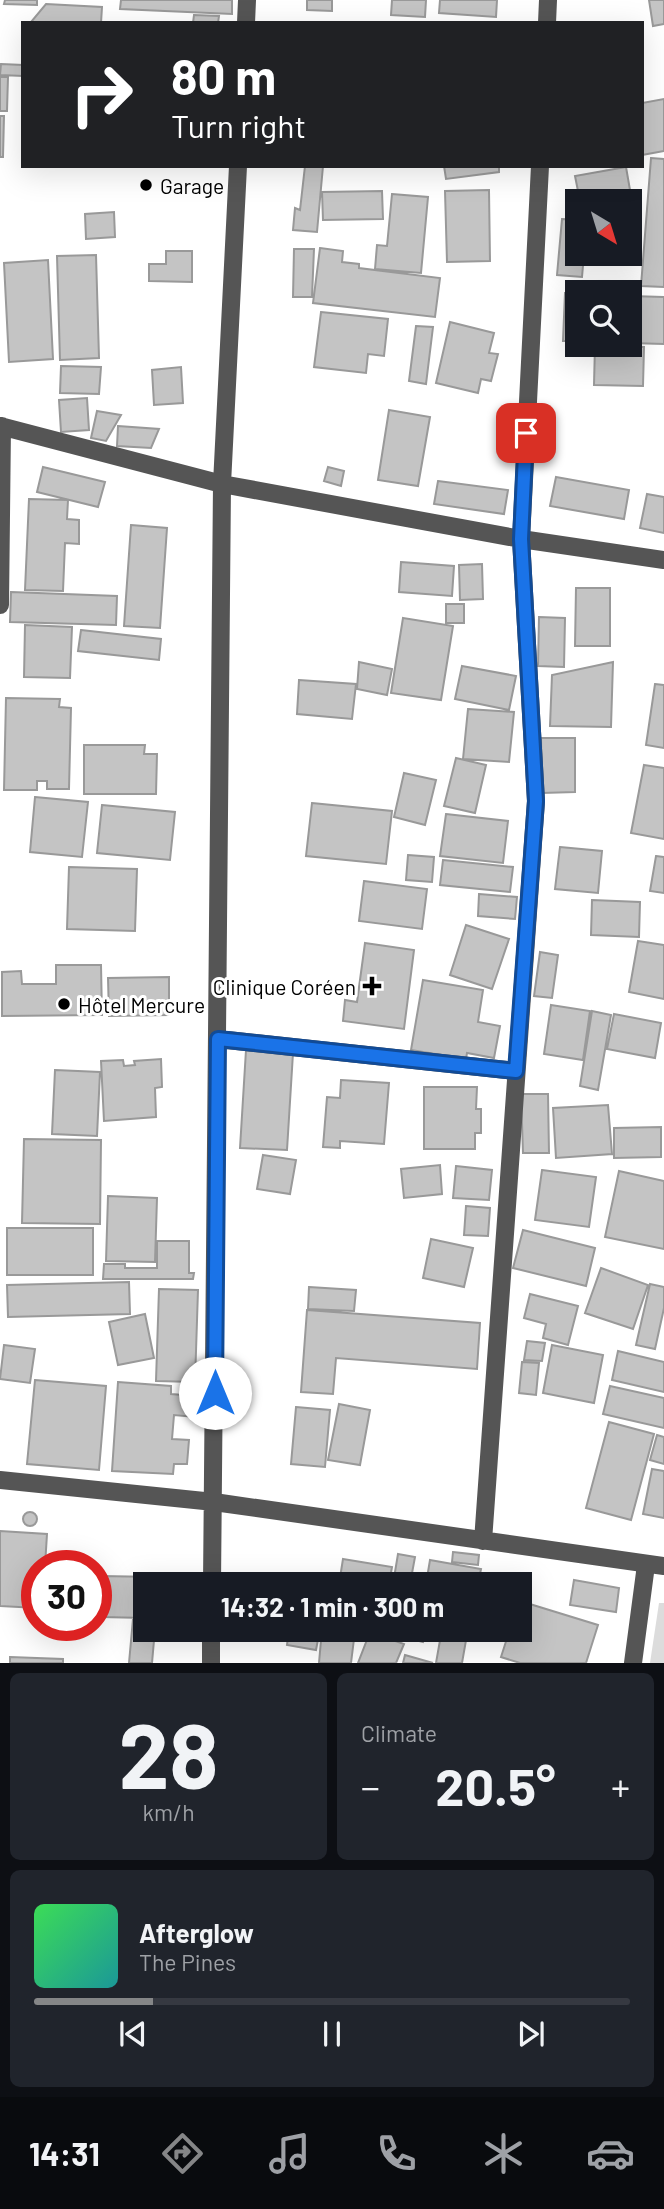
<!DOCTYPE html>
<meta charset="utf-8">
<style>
:root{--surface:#171b24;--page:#20242c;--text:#f1f3f6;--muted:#9ea1a6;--line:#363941;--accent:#858687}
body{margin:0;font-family:Barlow,sans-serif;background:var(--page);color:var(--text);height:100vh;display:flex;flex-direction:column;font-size:26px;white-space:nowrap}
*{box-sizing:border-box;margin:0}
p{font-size:23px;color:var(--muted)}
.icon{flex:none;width:38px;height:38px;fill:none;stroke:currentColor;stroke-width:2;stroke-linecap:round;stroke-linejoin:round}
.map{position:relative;height:1663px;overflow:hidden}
.side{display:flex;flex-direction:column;gap:10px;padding:10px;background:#0d0f14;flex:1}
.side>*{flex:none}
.top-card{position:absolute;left:21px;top:21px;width:623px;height:147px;border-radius:0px;box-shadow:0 7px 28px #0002;background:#202124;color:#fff;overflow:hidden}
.needle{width:46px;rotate:142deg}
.buttons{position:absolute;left:565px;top:189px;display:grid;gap:14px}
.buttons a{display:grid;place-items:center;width:77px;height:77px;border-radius:0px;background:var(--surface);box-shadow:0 7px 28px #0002;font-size:35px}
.speed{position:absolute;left:21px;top:1550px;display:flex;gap:14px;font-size:35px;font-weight:700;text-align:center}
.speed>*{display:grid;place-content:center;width:91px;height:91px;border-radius:50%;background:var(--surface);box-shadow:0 7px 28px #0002;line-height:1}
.speed .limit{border:10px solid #d22;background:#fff;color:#111}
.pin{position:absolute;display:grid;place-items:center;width:60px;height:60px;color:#fff;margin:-30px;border-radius:14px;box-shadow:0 4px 10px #0006}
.me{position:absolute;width:77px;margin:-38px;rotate:0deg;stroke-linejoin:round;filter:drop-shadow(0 0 5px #0008)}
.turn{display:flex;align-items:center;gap:24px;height:147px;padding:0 35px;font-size:32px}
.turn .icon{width:91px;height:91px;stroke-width:2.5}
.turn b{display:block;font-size:49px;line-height:60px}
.big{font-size:52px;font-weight:700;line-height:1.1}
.side .card{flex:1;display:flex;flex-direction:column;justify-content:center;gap:10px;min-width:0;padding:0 24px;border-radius:10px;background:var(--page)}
.side .dial{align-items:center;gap:0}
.dial b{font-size:91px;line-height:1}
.song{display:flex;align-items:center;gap:21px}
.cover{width:84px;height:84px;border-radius:10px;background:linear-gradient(135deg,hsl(130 70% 55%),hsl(180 70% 35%))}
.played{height:7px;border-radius:4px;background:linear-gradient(90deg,var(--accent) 20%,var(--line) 20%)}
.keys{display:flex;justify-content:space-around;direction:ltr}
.heat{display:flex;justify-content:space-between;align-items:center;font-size:38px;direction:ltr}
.side .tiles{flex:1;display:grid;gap:10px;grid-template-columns:1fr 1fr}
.card:last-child{grid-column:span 2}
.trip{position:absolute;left:133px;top:1572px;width:399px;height:70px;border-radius:0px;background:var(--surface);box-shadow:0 7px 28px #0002;font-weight:700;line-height:70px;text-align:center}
.tab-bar{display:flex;height:112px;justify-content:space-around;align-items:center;background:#090b0e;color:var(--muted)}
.tab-bar .icon{width:49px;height:49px}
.tab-bar .active{color:var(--accent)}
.tab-bar b{font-size:32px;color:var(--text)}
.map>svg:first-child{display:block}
</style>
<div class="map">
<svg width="664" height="1663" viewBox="0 0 664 1663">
<rect width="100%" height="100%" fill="#fff"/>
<path fill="#dcdcdc" d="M659,1603H664V1663H650Z"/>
<path fill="#c4c4c4" stroke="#999" stroke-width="2" d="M5,0H37V5L4,4Z
M121,0H232V14L120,9Z
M307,0H332V11L307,10Z
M392,0H426L425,17L391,15Z
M440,0H497L496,17L439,13Z
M649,0H664V24L653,26Z
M46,4L102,7L101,23L31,22Z
M194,15L219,16L218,23H193Z
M1,64L23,65V76L0,75Z
M0,77H8L7,111H0Z
M664,99V151L642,155V103Z
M0,116H4L3,157H0Z
M651,158L664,159V287L641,286Z
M305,166H323L317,232L293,230L295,208L300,210Z
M444,166H499V172L446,179Z
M626,167L634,213H630V201H580L575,176Z
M489,190L490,261L447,262L445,191Z
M382,191L383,219L323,220L322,192Z
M392,194L428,197L421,273L375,269L377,245L387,246Z
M114,212L115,237L86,239L85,214Z
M562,219L578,220V254H584L582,277L557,275Z
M320,248L343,251L342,262L359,264V268L440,278L435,317L313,303Z
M294,249H314L312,297H293Z
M166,251H192V282L149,281V264H166Z
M96,255L99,358L60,360L57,256Z
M48,260L53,359L9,362L4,263Z
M565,293L578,294V341H563Z
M630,296L664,297V344L630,343Z
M321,312L388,319L384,356L368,354L366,373L314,367Z
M450,322L494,333L489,353L498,354L491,381L481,379L478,393L436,383Z
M416,326L433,327L426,384L409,381Z
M595,345L644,347L643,386L594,385Z
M61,366L101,367L99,394L60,393Z
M181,367L183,403L154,405L152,370Z
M87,398L89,430L61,432L59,400Z
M389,410L430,417L418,486L378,480Z
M97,411L121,415L106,441L91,438Z
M118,426L159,429L151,448L117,446Z
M43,467L105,482L98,507L37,492Z
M328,467L344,471L341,486L324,481Z
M556,477L629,490L624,519L550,506Z
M438,481L508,490L504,514L434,504Z
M647,494L664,497V533L640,528Z
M29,499L68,500L67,519L79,520V544L65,543L63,591L25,590Z
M131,525L167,528L160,628L124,626Z
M401,562L454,566L452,596L399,592Z
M482,564L483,599L460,600L459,565Z
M576,588H610V646H575Z
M11,592L117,596L116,625L10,622Z
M446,604H464V623H446Z
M539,617L565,618L564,667L538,666Z
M403,618L453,626L441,700L391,693Z
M25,625L72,627L70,678L24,677Z
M81,630L161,639L159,660L78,651Z
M359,662L392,669L387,695L357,689Z
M613,662L611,727L550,726L552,675Z
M462,666L516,676L509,710L455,699Z
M299,680L356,684L352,719L297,714Z
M655,684L664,685V748L646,745Z
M6,698L60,699L59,707L71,708L69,789H47V781H37V790H4Z
M468,709L514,712L509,762L463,759Z
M541,738H575V792L542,793Z
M84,745H145L144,754H157L156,794H84Z
M456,758L486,765L475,813L444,806Z
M644,765L664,768V839L631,833Z
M404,773L436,780L425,825L394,817Z
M35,797L88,802L82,857L30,852Z
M312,803L392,811L386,864L306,856Z
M102,805L175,812L170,860L97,853Z
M446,814L508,821L503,863L440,856Z
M560,847L602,851L598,893L555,889Z
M408,855L434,857L432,882L406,880Z
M656,856L664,857V893L650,891Z
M443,860L513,867L510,892L440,885Z
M69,867L137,869L135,931L67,929Z
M364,881L427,889L422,929L359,921Z
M479,894L517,897L515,919L478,916Z
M592,900L640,902L639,937L591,935Z
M466,925L509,939L492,989L450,975Z
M638,941L664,945V999L629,992Z
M365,943L414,950L404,1029L343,1021L345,1000L357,1002Z
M540,952L558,955L552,998L534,996Z
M56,965H101L102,1015L2,1016V972L21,971L22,984H56Z
M169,977V1015L109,1016L108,978Z
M423,980L483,990L478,1022L500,1026L494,1058L467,1053L466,1059L411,1050Z
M551,1005L590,1011L583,1060L544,1054Z
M592,1011L611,1015L598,1090L580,1086Z
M614,1014L661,1023L655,1058L607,1049Z
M246,1050L293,1053L287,1150L240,1148Z
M161,1059L162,1087L155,1088L156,1117L104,1121L101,1061L123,1060L124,1066L135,1065L134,1061Z
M55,1070L100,1072L97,1136L52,1134Z
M341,1080L389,1083L384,1144L340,1141V1148L323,1147L327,1097L340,1098Z
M424,1087H477L476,1109H481V1133H475V1149H424Z
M521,1094H548L549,1153H523Z
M608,1105L612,1154L556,1158L553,1108Z
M661,1127V1157L614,1158V1128Z
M24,1139L101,1140L100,1224L22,1223Z
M263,1155L296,1160L290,1194L257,1189Z
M440,1165L442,1194L404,1198L401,1169Z
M456,1166L492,1170L489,1200L453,1198Z
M542,1170L596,1177L589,1227L535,1220Z
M619,1171L664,1181V1249L605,1237Z
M108,1196L157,1198L155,1262L106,1261Z
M466,1206L490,1208L488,1236L464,1235Z
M7,1228H93V1275H7Z
M523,1230L595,1248L586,1286L513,1268Z
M431,1239L473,1248L464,1287L423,1278Z
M157,1241H189V1273H194L193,1279H103L104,1264H125V1268H157Z
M601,1268L648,1285L633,1329L585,1313Z
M129,1282L130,1314L8,1317L7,1285Z
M650,1284L664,1287V1308L655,1349L636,1345Z
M309,1287L356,1290L354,1311L308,1309Z
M159,1289L198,1290L195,1382L156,1381Z
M530,1294L578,1306L568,1345L543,1338L546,1324L524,1318Z
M307,1310L480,1323L477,1369L336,1358L333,1394L301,1392Z
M145,1314L154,1358L118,1365L109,1322Z
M527,1341L545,1343L542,1361L524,1360Z
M4,1345L35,1349L30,1383L0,1379Z
M552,1345L603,1355L594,1403L543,1393Z
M618,1351L664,1362V1392L612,1380Z
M522,1362L539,1363L536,1395L519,1393Z
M35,1380L106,1386L99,1470L27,1464Z
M118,1382L171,1386V1394L196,1396L195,1417L174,1415L172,1439L189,1440L187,1464H174L173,1474L112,1471Z
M610,1386L664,1398V1428L603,1414Z
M339,1404L370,1410L360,1465L328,1460Z
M296,1407L330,1410L325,1467L291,1464Z
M609,1422L654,1434L631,1520L586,1508Z
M657,1435L664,1437V1464L650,1460Z
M652,1469L664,1471V1518L643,1514Z
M23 1519a7 7 0 1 1 14 0a7 7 0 1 1-14 0Z
M0,1531L47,1534L45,1566H37V1608L0,1606Z
M453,1552L479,1555L478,1565L452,1562Z
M398,1554L415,1557L410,1584H393Z
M343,1559L392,1567L389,1584H339Z
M430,1560L481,1569L478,1584H426Z
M101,1576L156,1577V1584H145V1618L101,1617Z
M574,1580L619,1588L616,1612L570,1605Z
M520,1601L598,1625L586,1663H520L501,1657L510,1629H520Z
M133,1619H145V1629H155L152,1663H129Z
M289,1629H320L316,1650L287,1645Z
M322,1629L355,1631L351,1663H319Z
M406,1629H427L423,1642L404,1637Z
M442,1629H468L462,1663H436Z
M370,1632L404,1644L396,1663H358Z
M405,1655L433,1663H403Z
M10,1657L63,1659V1663H10Z"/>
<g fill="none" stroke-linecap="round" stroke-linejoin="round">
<path stroke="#555" stroke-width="18" d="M246,23L247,0
M547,23L548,0
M0,426L222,484L521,539L664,560
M0,605L2,426
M218,1039L516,1071
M0,1480L214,1502L664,1566
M483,1541L536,801L521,539L540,166
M212,1584L222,484L238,166
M211,1663V1629
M633,1663L646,1565"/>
</g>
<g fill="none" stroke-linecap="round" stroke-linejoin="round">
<defs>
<path id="route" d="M215,1393L218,1039L516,1071L536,801L521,539L526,433"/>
</defs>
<use href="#route" stroke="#114b97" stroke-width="18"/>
<use href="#route" stroke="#1a73e8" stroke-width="12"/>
</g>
<g fill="#000" stroke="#fff" stroke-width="2.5">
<circle cx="146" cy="185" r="7"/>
<path d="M368.5 975.5h7v7h7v7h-7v7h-7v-7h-7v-7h7z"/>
<circle cx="64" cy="1004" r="7"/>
</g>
<g text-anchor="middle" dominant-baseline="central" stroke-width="6" stroke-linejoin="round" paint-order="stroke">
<g font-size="21" fill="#000" stroke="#fff" text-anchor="start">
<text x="160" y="185">Garage</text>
<text x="356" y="986" text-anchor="end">Clinique Coréen</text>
<text x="78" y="1004">Hôtel Mercure</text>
</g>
</g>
</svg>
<div class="buttons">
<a><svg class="needle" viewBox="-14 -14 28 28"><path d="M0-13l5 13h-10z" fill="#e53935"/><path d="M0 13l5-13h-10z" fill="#9ea1a6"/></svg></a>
<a><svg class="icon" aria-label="search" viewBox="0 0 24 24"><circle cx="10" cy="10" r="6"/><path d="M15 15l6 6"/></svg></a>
</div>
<div class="speed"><div class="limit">30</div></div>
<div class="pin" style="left:526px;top:433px;background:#d93025"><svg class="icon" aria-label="arrive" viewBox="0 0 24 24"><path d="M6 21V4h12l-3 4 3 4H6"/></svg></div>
<svg class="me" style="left:215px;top:1393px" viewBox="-20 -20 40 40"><circle r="19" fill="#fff"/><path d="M0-13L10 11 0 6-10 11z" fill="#1a73e8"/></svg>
<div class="trip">14:32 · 1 min · 300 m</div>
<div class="top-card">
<div class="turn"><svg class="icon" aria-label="right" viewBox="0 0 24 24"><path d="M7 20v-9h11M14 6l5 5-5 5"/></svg><div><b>80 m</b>Turn right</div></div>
</div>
</div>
<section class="side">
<div class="tiles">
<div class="card dial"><b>28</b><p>km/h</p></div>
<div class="card"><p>Climate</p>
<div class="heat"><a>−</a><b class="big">20.5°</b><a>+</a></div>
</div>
<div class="card">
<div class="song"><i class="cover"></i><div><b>Afterglow</b><p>The Pines</p></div></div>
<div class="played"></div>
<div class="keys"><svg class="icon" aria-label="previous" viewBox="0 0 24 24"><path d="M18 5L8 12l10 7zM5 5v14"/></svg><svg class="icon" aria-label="pause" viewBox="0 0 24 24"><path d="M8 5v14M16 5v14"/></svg><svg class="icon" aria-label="next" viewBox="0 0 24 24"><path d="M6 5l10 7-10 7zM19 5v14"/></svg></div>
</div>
</div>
</section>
<nav class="tab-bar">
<b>14:31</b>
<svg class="icon active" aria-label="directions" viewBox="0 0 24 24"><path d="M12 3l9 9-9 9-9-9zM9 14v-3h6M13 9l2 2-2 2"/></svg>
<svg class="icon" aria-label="music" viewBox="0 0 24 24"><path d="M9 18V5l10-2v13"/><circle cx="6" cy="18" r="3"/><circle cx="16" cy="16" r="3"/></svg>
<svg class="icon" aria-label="phone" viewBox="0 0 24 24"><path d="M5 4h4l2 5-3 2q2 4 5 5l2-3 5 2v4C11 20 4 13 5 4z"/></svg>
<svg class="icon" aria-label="climate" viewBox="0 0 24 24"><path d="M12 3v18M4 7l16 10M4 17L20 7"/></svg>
<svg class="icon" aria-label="car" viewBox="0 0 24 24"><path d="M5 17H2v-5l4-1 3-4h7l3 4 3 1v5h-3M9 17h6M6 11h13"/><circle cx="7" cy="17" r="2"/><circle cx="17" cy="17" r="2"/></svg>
</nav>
